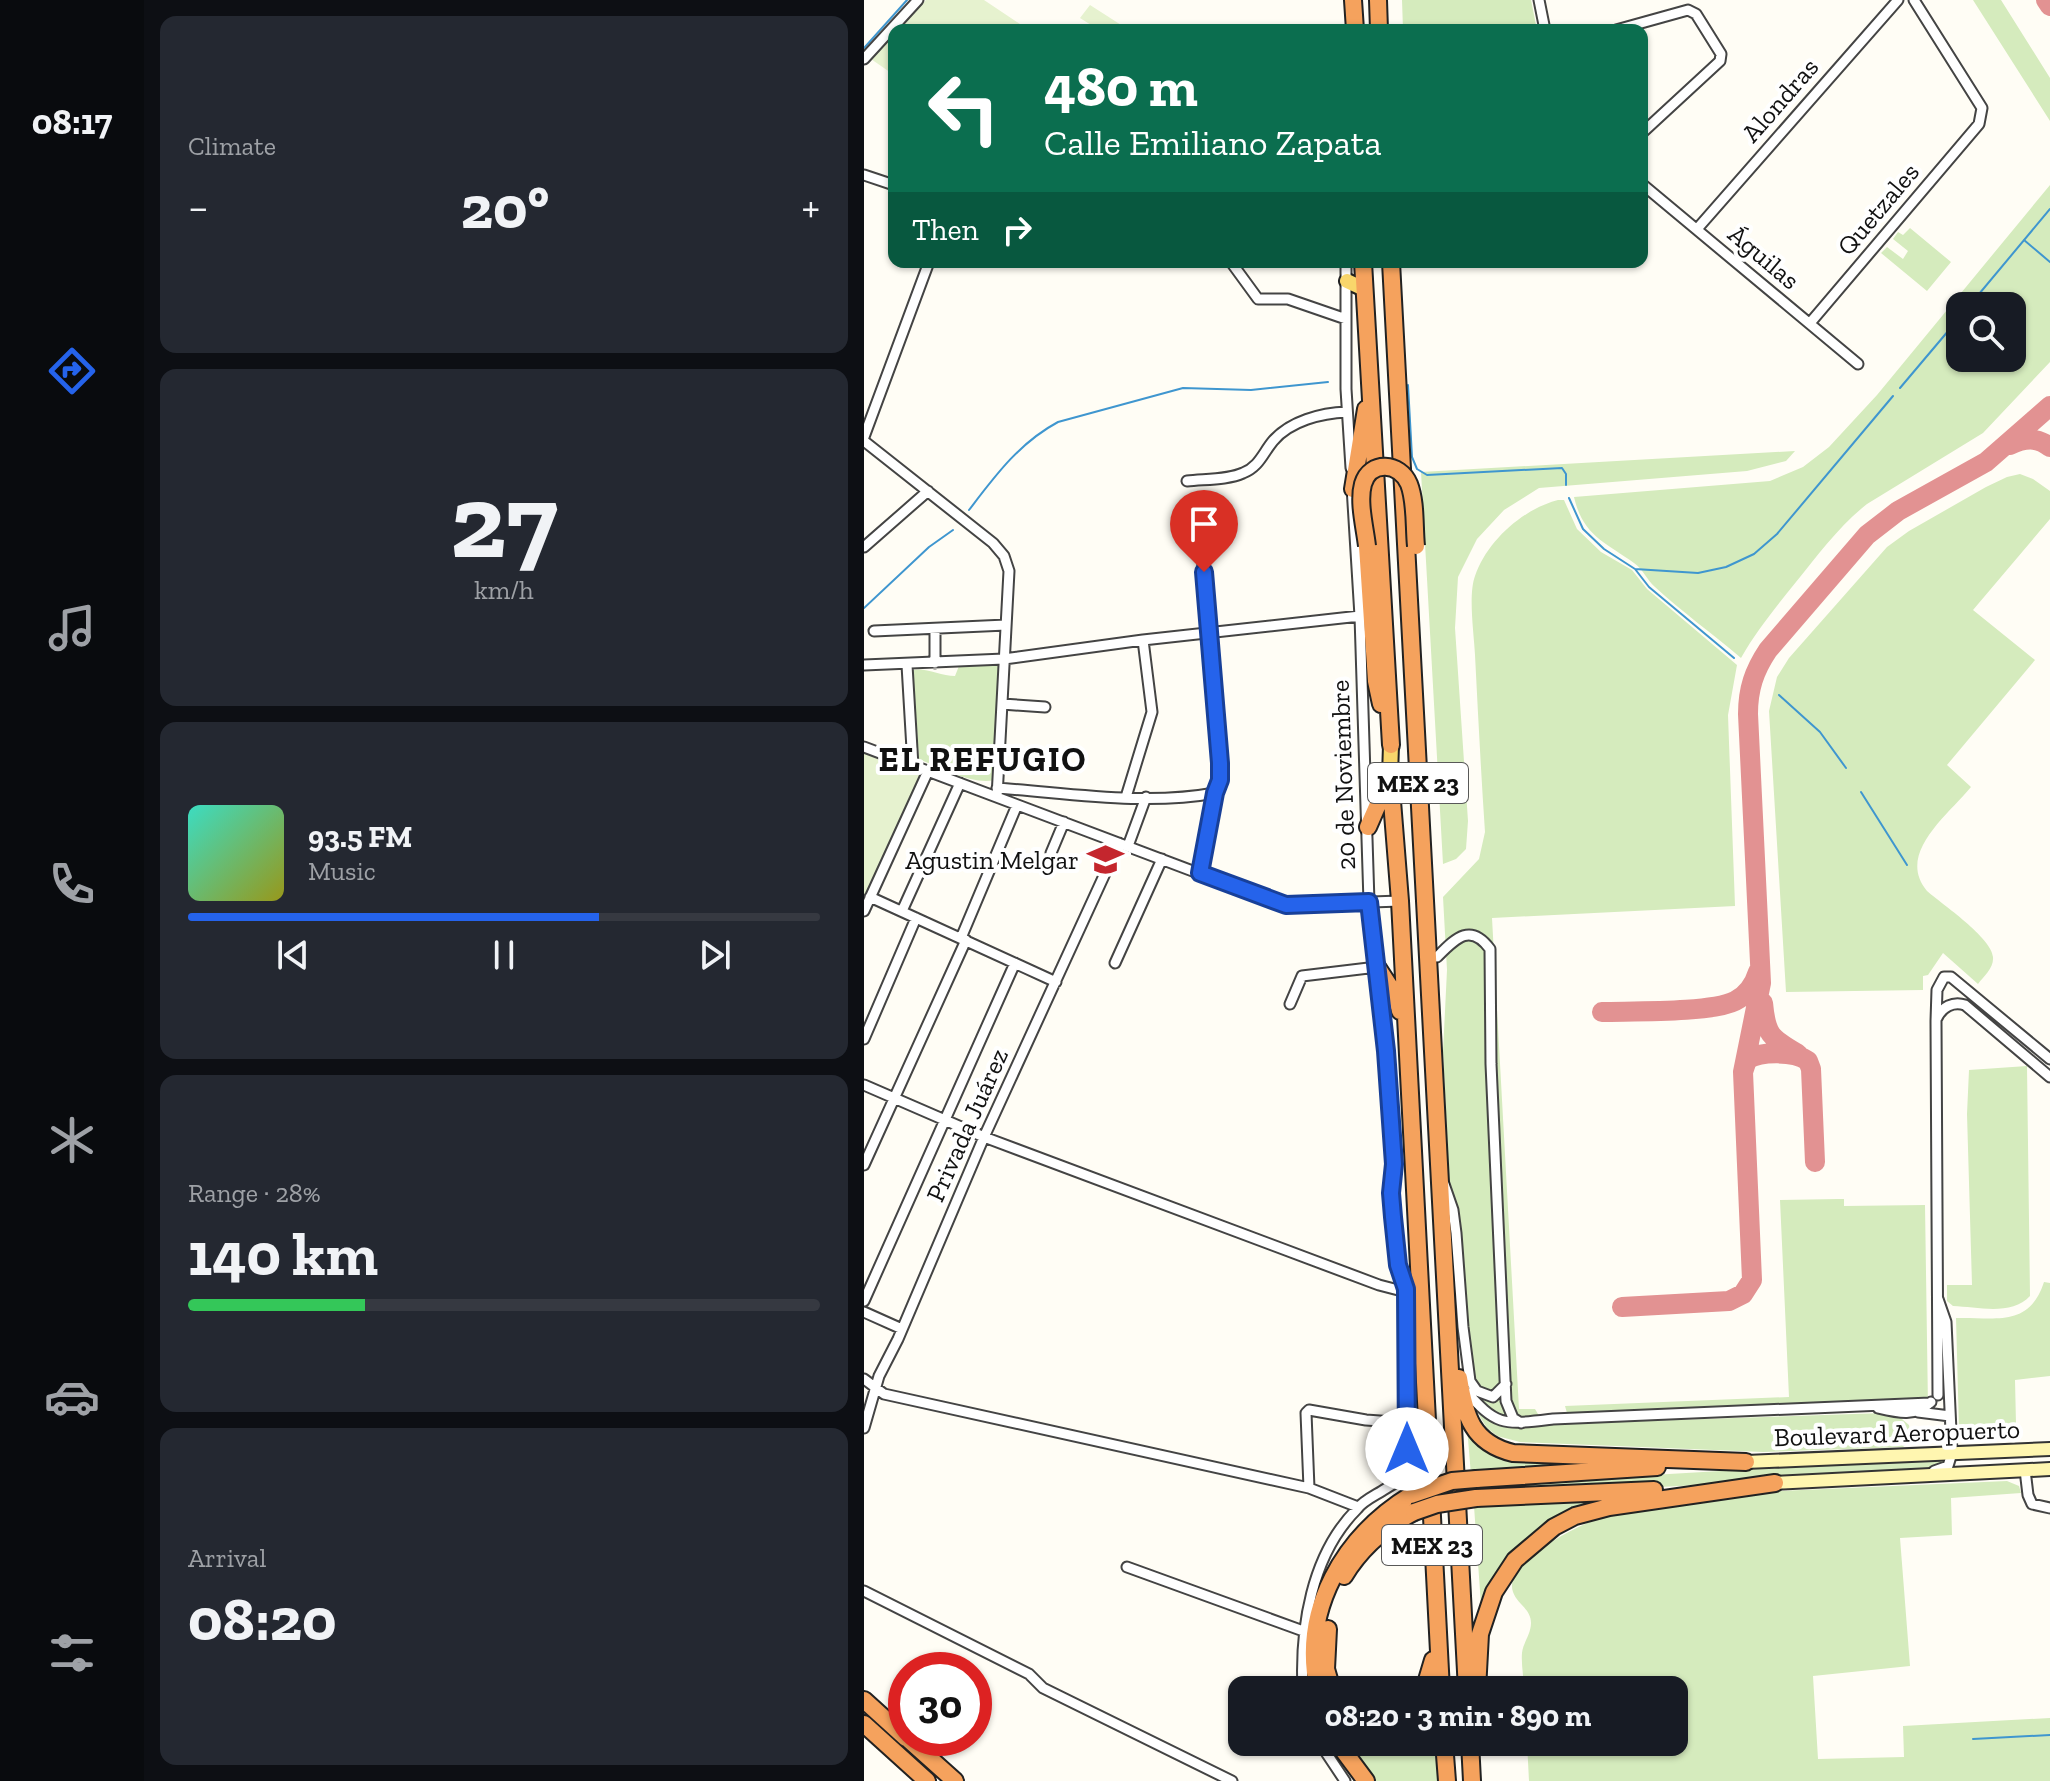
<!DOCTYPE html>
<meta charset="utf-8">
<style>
:root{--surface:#171b24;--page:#242831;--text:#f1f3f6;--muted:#9ea1a6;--line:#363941;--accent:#2563eb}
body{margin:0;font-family:"Zilla Slab",serif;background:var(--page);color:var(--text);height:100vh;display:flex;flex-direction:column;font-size:30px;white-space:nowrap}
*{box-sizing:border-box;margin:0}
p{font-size:26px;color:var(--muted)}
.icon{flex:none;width:44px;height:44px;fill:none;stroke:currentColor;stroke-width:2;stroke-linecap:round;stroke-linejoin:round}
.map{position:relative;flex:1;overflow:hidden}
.drawer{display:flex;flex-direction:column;gap:16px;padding:16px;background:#0d0f14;width:720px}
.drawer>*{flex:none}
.banner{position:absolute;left:24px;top:24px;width:760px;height:244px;border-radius:16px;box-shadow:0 2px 6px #0004;background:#0b6e4f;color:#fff;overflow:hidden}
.buttons{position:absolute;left:1082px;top:292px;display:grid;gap:16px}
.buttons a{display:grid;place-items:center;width:80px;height:80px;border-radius:16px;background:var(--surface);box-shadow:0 2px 6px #0004;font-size:40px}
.speed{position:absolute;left:24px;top:1652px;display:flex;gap:16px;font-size:40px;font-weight:700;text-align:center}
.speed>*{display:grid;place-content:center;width:104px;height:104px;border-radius:50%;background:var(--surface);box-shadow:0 2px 6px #0004;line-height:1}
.speed .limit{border:12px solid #d22;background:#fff;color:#111}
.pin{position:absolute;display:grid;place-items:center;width:68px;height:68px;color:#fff;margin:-82px -34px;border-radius:50% 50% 50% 0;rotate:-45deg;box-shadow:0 0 8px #0007}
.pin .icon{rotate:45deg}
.me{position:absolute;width:88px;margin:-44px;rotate:0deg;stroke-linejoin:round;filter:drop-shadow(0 0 6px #0008)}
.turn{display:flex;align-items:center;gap:28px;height:168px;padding:0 24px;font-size:36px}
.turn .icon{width:104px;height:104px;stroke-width:2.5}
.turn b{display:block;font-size:56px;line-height:68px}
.then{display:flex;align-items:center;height:76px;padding:0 24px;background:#0003;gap:16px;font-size:30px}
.big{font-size:60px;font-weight:700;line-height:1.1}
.drawer .widget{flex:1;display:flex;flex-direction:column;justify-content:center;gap:12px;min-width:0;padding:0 28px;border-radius:16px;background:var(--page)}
.drawer .dial{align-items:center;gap:0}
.dial b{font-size:104px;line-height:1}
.song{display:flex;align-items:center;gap:24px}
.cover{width:96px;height:96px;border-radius:12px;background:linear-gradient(135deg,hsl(170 70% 55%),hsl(60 70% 35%))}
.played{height:8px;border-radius:4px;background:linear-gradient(90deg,var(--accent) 65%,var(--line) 65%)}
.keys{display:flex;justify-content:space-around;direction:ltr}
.heat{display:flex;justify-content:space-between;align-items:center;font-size:44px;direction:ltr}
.charge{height:12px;border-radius:6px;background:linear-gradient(90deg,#34c759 28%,var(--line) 0)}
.trip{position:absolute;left:364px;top:1676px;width:460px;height:80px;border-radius:16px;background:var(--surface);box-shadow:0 2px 6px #0004;font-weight:700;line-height:80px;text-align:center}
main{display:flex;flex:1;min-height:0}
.tabs{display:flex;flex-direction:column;width:144px;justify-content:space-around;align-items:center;background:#090b0e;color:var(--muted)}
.tabs .icon{width:56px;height:56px}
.tabs .selected{color:var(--accent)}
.tabs b{font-size:36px;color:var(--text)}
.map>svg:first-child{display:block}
</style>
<main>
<nav class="tabs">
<b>08:17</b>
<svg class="icon selected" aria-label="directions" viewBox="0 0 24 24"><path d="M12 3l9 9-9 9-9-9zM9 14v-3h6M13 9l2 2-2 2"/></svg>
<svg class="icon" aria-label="music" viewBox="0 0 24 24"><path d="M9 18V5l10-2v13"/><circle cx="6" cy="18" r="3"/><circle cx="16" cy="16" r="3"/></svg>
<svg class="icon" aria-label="phone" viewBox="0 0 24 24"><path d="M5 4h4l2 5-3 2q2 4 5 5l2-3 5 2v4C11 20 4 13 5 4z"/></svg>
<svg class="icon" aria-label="climate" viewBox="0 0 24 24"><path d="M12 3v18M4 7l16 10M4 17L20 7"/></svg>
<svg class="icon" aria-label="car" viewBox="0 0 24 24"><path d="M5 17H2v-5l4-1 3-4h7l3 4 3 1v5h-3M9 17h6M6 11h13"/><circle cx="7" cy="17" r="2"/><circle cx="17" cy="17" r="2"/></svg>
<svg class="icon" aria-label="filters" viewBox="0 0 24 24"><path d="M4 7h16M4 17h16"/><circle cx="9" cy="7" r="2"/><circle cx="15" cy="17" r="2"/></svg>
</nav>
<section class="drawer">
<div class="widget"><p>Climate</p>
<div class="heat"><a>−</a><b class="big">20°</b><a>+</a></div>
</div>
<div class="widget dial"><b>27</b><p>km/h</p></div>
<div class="widget">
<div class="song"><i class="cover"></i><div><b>93.5 FM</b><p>Music</p></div></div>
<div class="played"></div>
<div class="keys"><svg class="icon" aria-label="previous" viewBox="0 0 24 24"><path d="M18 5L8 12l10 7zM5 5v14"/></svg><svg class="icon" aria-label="pause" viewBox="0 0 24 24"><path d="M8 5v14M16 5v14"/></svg><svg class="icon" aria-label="next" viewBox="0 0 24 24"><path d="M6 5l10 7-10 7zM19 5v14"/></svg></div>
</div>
<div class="widget"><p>Range · 28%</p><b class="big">140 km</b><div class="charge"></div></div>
<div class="widget"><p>Arrival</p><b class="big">08:20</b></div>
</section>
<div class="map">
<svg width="1186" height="1781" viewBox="0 0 1186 1781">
<rect width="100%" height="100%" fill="#fffdf5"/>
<path fill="#d5ebbd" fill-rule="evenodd" d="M538,0H667L673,30H539Z
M1109,0H1137L1186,78V121Z
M1186,185V362L1119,433L1003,504C975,526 954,555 932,582C912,607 893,630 877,658C849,634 818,612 791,587C783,580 779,569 770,563C741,542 719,536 710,497L906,481L939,467L965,447L1013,395ZM1096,306H1148V358H1096Z
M1046,228L1087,262L1063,291L1017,253L1023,247L1039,259L1044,251L1029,239L1034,232L1039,235Z
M931,451L922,461L883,471L675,488L640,510L613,539L594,577L591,628L604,821L602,849L592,859L579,864L557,472Z
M1156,474L1169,479L1186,491V519L1109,610L1171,660L1083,765L1107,787C1083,816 1032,854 1063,891C1078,904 1128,938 1129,957C1130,968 1120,976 1114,984L1079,953L1064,975L1059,976V990L922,992L905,711L913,677L925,658L1023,547L1045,531L1122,487L1143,477Z
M694,500H700L713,529L737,552L768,570L783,589L873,665L864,715L871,906L628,918L655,1409H671L677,1419L690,1424L1021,1413L1032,1414L1045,1425L1047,1440L1039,1447L899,1452L656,1442L633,1436L623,1428L616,1417L599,1364L591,1302L579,1052L583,970L579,897L615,859L621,832C617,773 614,714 611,655C610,634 604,595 611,576C623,541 659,509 694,500Z
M136,662L131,780C107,785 77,768 55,759L49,670C61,667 77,676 91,676L95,666Z
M1163,1066L1166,1296C1148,1316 1114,1307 1089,1306L1083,1301V1285H1108L1103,1114L1105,1070Z
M974,1199H980V1206L1061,1205L1064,1407L1026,1401L703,1413L701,1406L925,1397L916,1200Z
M1180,1282L1186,1283V1376L1151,1380L1152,1424L1140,1436L1129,1438L1119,1427L1095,1429L1092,1318C1132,1317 1165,1328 1180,1282Z
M603,1427L621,1447L811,1464L607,1475Z
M1081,1458V1462L1075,1468L967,1474L957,1479L616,1496V1485Z
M1143,1481L1155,1486L1157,1493L1087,1498L1088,1535L1036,1538L1046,1666L949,1676L954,1759L1040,1757L1039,1726L1186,1718V1781H665L663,1742H810V1690H660C660,1678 657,1665 658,1653C659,1643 667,1634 667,1623C667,1609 653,1604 649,1592C638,1562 717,1524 738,1517L915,1491Z
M770,1498L710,1511L645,1557L635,1570L617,1605L610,1506Z
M481,1742H574L577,1781H512Z"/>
<path fill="#e6f2cf" d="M62,0H120L156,24L152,30H34Z
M226,5L265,30H235L216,18Z
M30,34V75L7,59Z
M0,752L59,774L0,901Z"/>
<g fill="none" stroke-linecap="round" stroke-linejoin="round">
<path stroke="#3f96cf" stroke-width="2" d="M0,48L43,0
M1160,240L1186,262
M1105,306L1186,209
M544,385L548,457L553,469L563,475L698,468L702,474V485
M1036,388L1096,317
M705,498L719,529L740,549L771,569L785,587L870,658
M105,510C131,476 155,443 194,422L319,388L387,390L464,382
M771,569L834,573L862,567L890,554L913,534L1029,396
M0,608L65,547L89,530
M915,695L956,732L982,768
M997,792L1043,865
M1109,1739L1186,1735"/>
<path stroke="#e29292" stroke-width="20" d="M1182,0L1186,6
M1146,445C1161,438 1173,437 1186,447
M899,1003C902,1036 907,1038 934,1054
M738,1012C768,1011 847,1013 871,1001C883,995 890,985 894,972
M879,1072L883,1060C896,1051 931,1051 944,1061L947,1069L951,1162
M758,1307L865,1301L879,1294L888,1280L879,1072L897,983L884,714C884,689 890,671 904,650L1003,535L1034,511L1122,462L1186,406"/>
<defs>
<path id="street" d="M675,0L681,30
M752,30L824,10L832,14L857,54L856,61L778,133
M0,59L54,0
M0,175L30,185
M778,184L994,364
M833,229L1034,0
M367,262L394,299H424L482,319
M482,262V389L487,468
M946,323L1115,124L1118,108L1050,0
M0,437L65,262
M0,441L129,543L140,556L145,571L133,797
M323,481C340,479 364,480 379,473C395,467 399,453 409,441C426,421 457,413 483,412
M488,487L496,616L505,902L522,1051L530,1164L527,1193L534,1265L542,1289L544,1476
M0,547L64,491
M10,631L142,625
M71,663V629
M0,665L140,659L279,640L496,616
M43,665L49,766
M138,704L181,707
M0,747L408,901L422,905L536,901
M133,788C204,793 281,806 351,793
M262,797L288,712L279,640
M264,846L282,797
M187,853L200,822
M336,873L351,793L356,780V763L337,543
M6,897L192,982
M0,911L64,771
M38,911L96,783
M97,938L153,805
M573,957C591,939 606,922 626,949L627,1064L642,1401L649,1418L657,1423
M251,963L298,859
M426,1004L438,976L513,967
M1073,1018C1078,1007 1089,1001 1101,1005L1186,1077
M0,1039L52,918
M0,1085L120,1137L515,1285L542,1292
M0,1165L102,940
M580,1184L589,1210L592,1233L599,1327L606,1381L613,1391L629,1397L642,1384
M0,1301L151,963
M0,1312L38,1329
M0,1379L20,1394L445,1488L494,1507
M600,1389C633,1427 639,1425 689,1419L1066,1403
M1074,1395L1072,1021L1073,990L1080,977H1087L1186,1059
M1014,1408C1035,1413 1051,1417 1067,1402
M1054,1412L1086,1416
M0,1428L15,1376L34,1339L120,1137L255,843
M1161,1470L1164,1495L1168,1504L1186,1508
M1070,1471L1084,1466L1088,1453L1082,1322L1074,1299
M445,1488L442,1413L445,1410L502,1420L543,1423
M263,1567L442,1632
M0,1591L165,1674L179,1688L368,1781
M439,1690C436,1628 447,1555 493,1509C499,1501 510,1496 518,1491C534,1481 545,1473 564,1474
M455,1742L481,1781"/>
<path id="secondary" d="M882,1462L1186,1449
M911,1483L1186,1469"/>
<path id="primary" d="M483,281L500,289
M526,776L527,745"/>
<path id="highway" d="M489,0L491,30
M514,0L515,30
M499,262L527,745
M527,262L603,1690
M489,489L502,409
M503,546L512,681L517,704
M526,776L536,901L577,1690
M504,827L526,777
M513,967L532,996L536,1011
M595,1378C601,1416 608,1443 649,1453L882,1462
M612,1479L793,1467
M612,1498L790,1490
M480,1576C497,1548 521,1527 550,1512
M464,1629L462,1669L468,1690
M454,1690C436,1610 480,1536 547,1495
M560,1690L569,1660
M613,1690L616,1634L630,1592L651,1560L690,1527L711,1516L745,1507L911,1483
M0,1700L42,1738
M0,1724L63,1781
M43,1738L91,1781
M473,1742L502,1781
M580,1742L583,1781
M606,1742L608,1781"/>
</defs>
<use href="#street" stroke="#444" stroke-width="13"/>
<use href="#secondary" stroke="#333" stroke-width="16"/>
<use href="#primary" stroke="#222" stroke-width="18"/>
<use href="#highway" stroke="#222" stroke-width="20"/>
<use href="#street" stroke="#fff" stroke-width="9"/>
<use href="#secondary" stroke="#fff6b0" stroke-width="12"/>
<use href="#primary" stroke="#f9d66b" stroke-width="14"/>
<use href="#highway" stroke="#f5a25d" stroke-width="16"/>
<defs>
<path id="highway-bridge" d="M503,546C501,528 494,502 499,484C506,460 536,462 545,484C552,502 550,526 552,546
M547,1495L588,1481L612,1479
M550,1512L573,1504L612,1498"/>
</defs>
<use href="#highway-bridge" stroke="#222" stroke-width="20" stroke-linecap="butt"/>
<use href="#highway-bridge" stroke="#f5a25d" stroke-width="16"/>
</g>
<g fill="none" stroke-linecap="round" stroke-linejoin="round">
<defs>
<path id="route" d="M340,572L356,763V780L351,793L336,873L422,905L505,902L522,1051L530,1164L527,1193L529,1217L534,1265L542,1289L543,1449"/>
</defs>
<use href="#route" stroke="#184099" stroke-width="20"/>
<use href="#route" stroke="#2563eb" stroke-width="14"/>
</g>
<defs>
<symbol id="school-bare" viewBox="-9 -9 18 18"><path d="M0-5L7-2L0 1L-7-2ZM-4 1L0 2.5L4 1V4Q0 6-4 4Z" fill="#c4262e" stroke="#fff" stroke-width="2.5" paint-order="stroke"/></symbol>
</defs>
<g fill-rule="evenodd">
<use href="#school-bare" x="216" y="834" width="51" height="51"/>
</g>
<g text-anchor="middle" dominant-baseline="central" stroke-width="8" stroke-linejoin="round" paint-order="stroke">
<g fill="#fff" stroke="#585858" stroke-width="2">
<rect x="504" y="763" width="100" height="40" rx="6"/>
<rect x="518" y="1525" width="100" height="40" rx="6"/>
</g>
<g font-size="24" font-weight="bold" fill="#111">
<text x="554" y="783">MEX 23</text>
<text x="568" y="1545">MEX 23</text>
</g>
<g font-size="26" fill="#111" stroke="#fff">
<text transform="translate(916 100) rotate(-49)">Alondras</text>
<text transform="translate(1014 209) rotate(-50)">Quetzales</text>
<text transform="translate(900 257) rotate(40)">Águilas</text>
<text transform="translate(479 775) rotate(-92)">20 de Noviembre</text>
<text transform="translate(103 1125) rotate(-66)">Privada Juárez</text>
<text transform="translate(1033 1433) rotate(-2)">Boulevard Aeropuerto</text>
</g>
<g font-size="26" fill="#111" stroke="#fff" text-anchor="end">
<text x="215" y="860">Agustin Melgar</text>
</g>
<g font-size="34" font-weight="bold" letter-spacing="2" fill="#111" stroke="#fff">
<text x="119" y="759">EL REFUGIO</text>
</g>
</g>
</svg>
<div class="buttons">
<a><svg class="icon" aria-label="search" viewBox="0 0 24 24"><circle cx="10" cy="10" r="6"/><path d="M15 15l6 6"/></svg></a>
</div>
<div class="speed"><div class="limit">30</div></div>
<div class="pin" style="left:340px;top:572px;background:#d93025"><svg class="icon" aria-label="arrive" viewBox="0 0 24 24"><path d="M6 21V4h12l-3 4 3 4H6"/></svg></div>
<svg class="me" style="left:543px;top:1449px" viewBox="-20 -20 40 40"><circle r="19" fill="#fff"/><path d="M0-13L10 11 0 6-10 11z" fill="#2563eb"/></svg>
<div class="trip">08:20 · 3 min · 890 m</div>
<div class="banner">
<div class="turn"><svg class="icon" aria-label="left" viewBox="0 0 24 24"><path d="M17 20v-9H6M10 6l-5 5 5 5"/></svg><div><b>480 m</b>Calle Emiliano Zapata</div></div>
<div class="then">Then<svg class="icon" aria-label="right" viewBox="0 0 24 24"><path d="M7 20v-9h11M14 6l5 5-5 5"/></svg></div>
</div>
</div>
</main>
